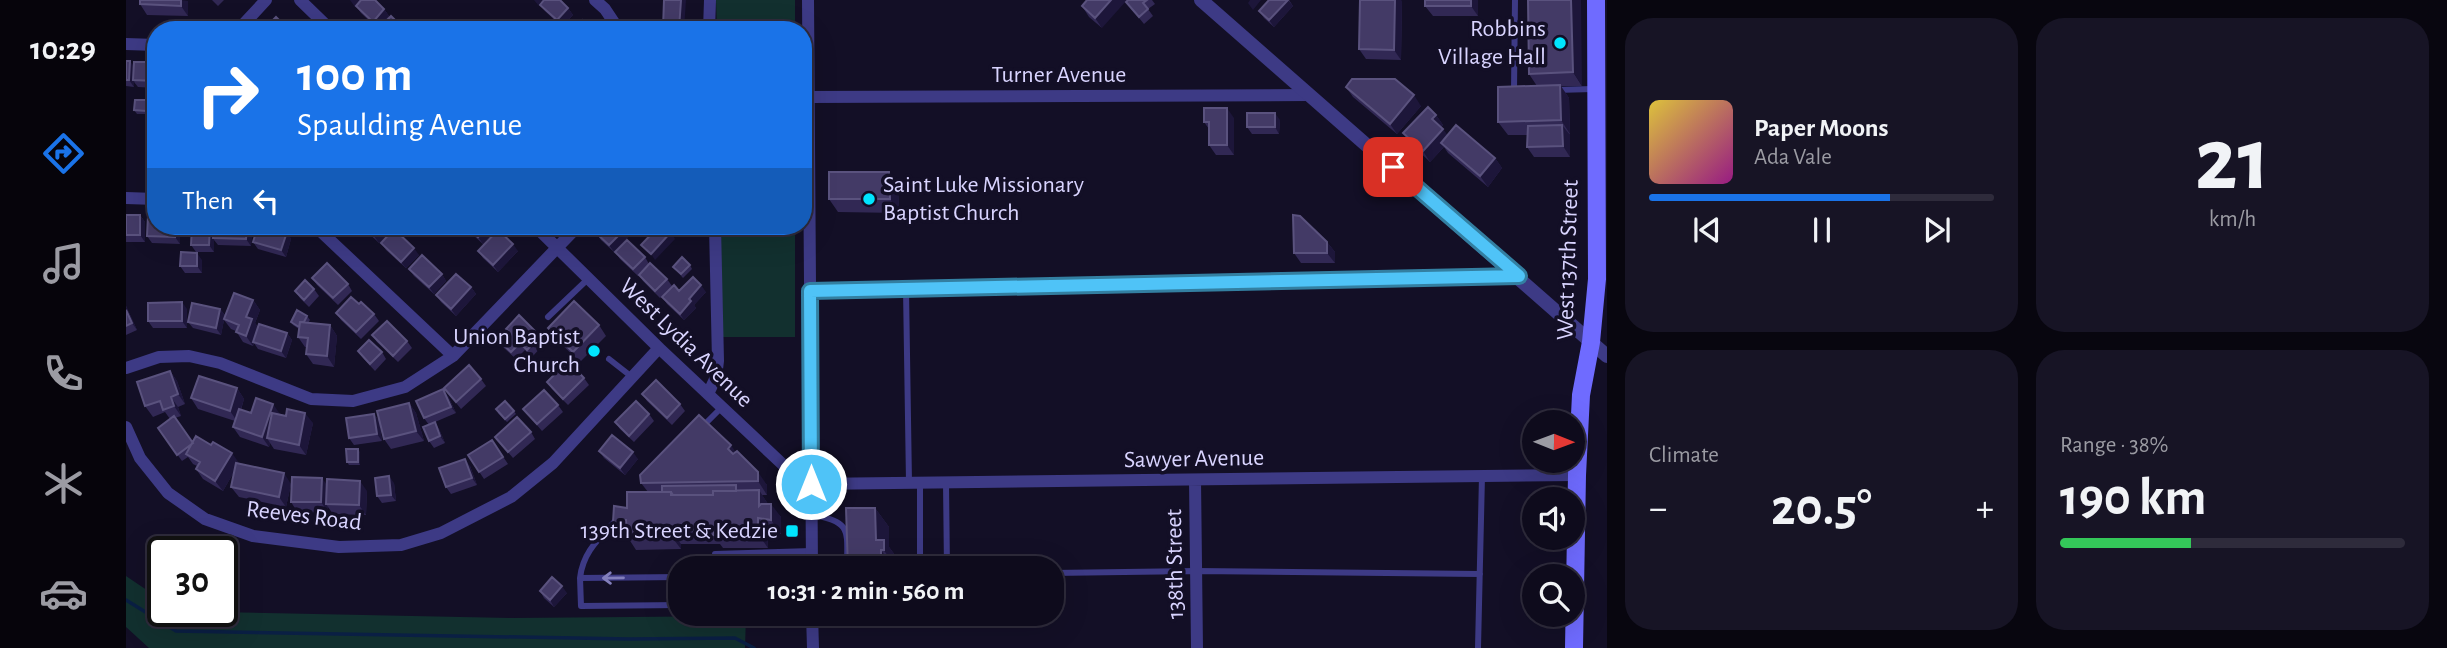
<!DOCTYPE html>
<meta charset="utf-8">
<style>
:root{--surface:#0e0b1c;--page:#171425;--text:#f1f3f6;--muted:#9b9ba3;--line:#2e2b3b;--accent:#1a73e8}
body{margin:0;font-family:"Alegreya Sans",sans-serif;background:var(--page);color:var(--text);height:100vh;display:flex;flex-direction:column;font-size:26px;white-space:nowrap}
*{box-sizing:border-box;margin:0}
p{font-size:23px;color:var(--muted)}
.icon{flex:none;width:38px;height:38px;fill:none;stroke:currentColor;stroke-width:2;stroke-linecap:round;stroke-linejoin:round}
.map{position:relative;flex:1;overflow:hidden}
.side{display:flex;flex-direction:column;gap:18px;padding:18px;background:#08060f;width:840px}
.side>*{flex:none}
.banner{position:absolute;left:21px;top:21px;width:665px;height:214px;border-radius:28px;box-shadow:0 7px 28px #0002,0 0 0 2px var(--line);background:#1a73e8;color:#fff;overflow:hidden}
.needle{width:46px;rotate:91deg}
.tools{position:absolute;left:1396px;top:410px;display:grid;gap:14px}
.tools a{display:grid;place-items:center;width:63px;height:63px;border-radius:50%;background:var(--surface);box-shadow:0 7px 28px #0002,0 0 0 2px var(--line);font-size:35px}
.speed{position:absolute;left:21px;top:536px;display:flex;gap:14px;font-size:35px;font-weight:700;text-align:center}
.speed>*{display:grid;place-content:center;width:91px;height:91px;border-radius:50%;background:var(--surface);box-shadow:0 7px 28px #0002,0 0 0 2px var(--line);line-height:1}
.speed .limit{border:4px solid #111;border-radius:10px;background:#fff;color:#111}
.pin{position:absolute;display:grid;place-items:center;width:60px;height:60px;color:#fff;margin:-30px;border-radius:14px;box-shadow:0 4px 10px #0006}
.me{position:absolute;width:77px;margin:-38px;rotate:0deg;stroke-linejoin:round;filter:drop-shadow(0 0 5px #0008)}
.turn{display:flex;align-items:center;gap:24px;height:147px;padding:0 35px;font-size:32px}
.turn .icon{width:91px;height:91px;stroke-width:2.5}
.turn b{display:block;font-size:49px;line-height:60px}
.then{display:flex;align-items:center;height:66px;padding:0 35px;background:#0003;gap:14px;font-size:26px}
.big{font-size:52px;font-weight:600;line-height:1.1}
.side .widget{flex:1;display:flex;flex-direction:column;justify-content:center;gap:10px;min-width:0;padding:0 24px;border-radius:28px;background:var(--page)}
.side .dial{align-items:center;gap:0}
.dial b{font-size:91px;line-height:1}
.song{display:flex;align-items:center;gap:21px}
.cover{width:84px;height:84px;border-radius:10px;background:linear-gradient(135deg,hsl(50 70% 55%),hsl(310 70% 35%))}
.played{height:7px;border-radius:4px;background:linear-gradient(90deg,var(--accent) 70%,var(--line) 70%)}
.keys{display:flex;justify-content:space-around;direction:ltr}
.heat{display:flex;justify-content:space-between;align-items:center;font-size:38px;direction:ltr}
.charge{height:10px;border-radius:5px;background:linear-gradient(90deg,#34c759 38%,var(--line) 0)}
.side .tiles{flex:1;display:grid;gap:18px;grid-template-columns:repeat(2,1fr)}
.trip{position:absolute;left:542px;top:556px;width:396px;height:70px;border-radius:28px;background:var(--surface);box-shadow:0 7px 28px #0002,0 0 0 2px var(--line);font-weight:600;line-height:70px;text-align:center}
main{display:flex;flex:1;min-height:0}
.tab-bar{display:flex;flex-direction:column;width:126px;justify-content:space-around;align-items:center;background:#06040b;color:var(--muted)}
.tab-bar .icon{width:49px;height:49px}
.tab-bar .current{color:var(--accent)}
.tab-bar b{font-size:32px;color:var(--text)}
.map>svg:first-child{display:block}
</style>
<main>
<nav class="tab-bar">
<b>10:29</b>
<svg class="icon current" aria-label="directions" viewBox="0 0 24 24"><path d="M12 3l9 9-9 9-9-9zM9 14v-3h6M13 9l2 2-2 2"/></svg>
<svg class="icon" aria-label="music" viewBox="0 0 24 24"><path d="M9 18V5l10-2v13"/><circle cx="6" cy="18" r="3"/><circle cx="16" cy="16" r="3"/></svg>
<svg class="icon" aria-label="phone" viewBox="0 0 24 24"><path d="M5 4h4l2 5-3 2q2 4 5 5l2-3 5 2v4C11 20 4 13 5 4z"/></svg>
<svg class="icon" aria-label="climate" viewBox="0 0 24 24"><path d="M12 3v18M4 7l16 10M4 17L20 7"/></svg>
<svg class="icon" aria-label="car" viewBox="0 0 24 24"><path d="M5 17H2v-5l4-1 3-4h7l3 4 3 1v5h-3M9 17h6M6 11h13"/><circle cx="7" cy="17" r="2"/><circle cx="17" cy="17" r="2"/></svg>
</nav>
<div class="map">
<svg width="1481" height="648" viewBox="0 0 1481 648">
<rect width="100%" height="100%" fill="#130f26"/>
<path fill="#12302f" d="M590,0H669V30H591Z
M594,226H669V337H597Z
M0,576L37,601V611L387,618L620,616L619,648H23L0,627Z"/>
<g fill="none" stroke-linecap="round" stroke-linejoin="round">
<path stroke="#0a1f44" stroke-width="3.5" d="M0,600L50,631L503,639L609,638L628,648"/>
<path stroke="#3d3a85" stroke-width="6" d="M1389,0L1388,90H1390
M491,25L501,26L510,30
M1429,90L1467,89
M780,289L783,483
M422,317L463,278
M483,359L506,377
M575,428L596,407
M794,483V569
M820,483L821,569
M686,515C727,521 721,532 721,569
M565,569V561H589
M589,569V554L686,551
M654,569L686,568
M926,573L1070,571L1354,574
M555,577L454,578L455,606L555,605
M454,578C457,551 474,538 492,518
M1352,648L1356,476"/>
<path stroke="#3d3a85" stroke-width="12" d="M174,0L205,30
M469,0L479,9L493,30
M682,0L686,569
M112,30L140,0
M583,30L584,0
M0,44L30,45
M682,97L1183,95
M0,198L30,199
M189,226L327,356
M409,226L533,348L669,476L686,484L1451,475
M684,291L1393,276
M0,368L33,357L63,356L94,363L185,399L227,401L279,387L327,356L452,226
M582,394L590,377L592,361L589,226
M0,427L14,458L42,493L79,519L127,536L213,547L275,545L315,533L385,497L427,463L533,348
M1069,480L1071,648
M686,614L687,648"/>
<path stroke="#3d3a85" stroke-width="14" d="M1075,0L1481,356"/>
<path stroke="#6f6bff" stroke-width="18" d="M1448,648L1451,475L1455,395L1465,342L1471,279L1470,0"/>
</g>
<path fill="#312854" d="M86,0H98L92,6Z
M961,0L976,28L963,17L956,6Z
M1002,0H1026L1029,4L1022,9L1027,16L1018,24L1000,2Z
M1143,0H1163L1167,6L1148,27L1138,18L1133,11Z
M1299,0H1352V16H1307L1299,6Z
M1402,0L1456,86H1435L1443,98L1444,134H1443L1444,135V157H1408L1401,147V135H1382L1372,122L1411,86L1403,74Z
M62,1V16L21,15L14,4Z
M1276,1L1275,60L1240,59L1233,49Z
M414,5L442,8L447,15L436,27L419,11Z
M230,6L258,9L263,16L252,29L235,13Z
M0,61L8,67L30,62V88L12,87L8,82V87L0,86Z
M1220,87L1295,106L1271,134L1227,97Z
M23,104L22,114H11L8,110Z
M1310,115L1317,125L1315,127L1321,135L1369,158L1376,168L1362,187L1322,153L1318,147L1304,162L1284,143L1277,133Z
M1108,118V155H1090L1083,145V129L1078,122Z
M1154,120L1153,134H1126L1121,127Z
M30,143V169L24,162Z
M772,186L773,213L712,212L703,199Z
M0,215H14L19,222V242H0Z
M30,226H54V244L26,243L21,236Z
M235,226H263L266,229L253,243Z
M337,226H366L369,230L357,244Z
M477,226H512L488,252L475,240L470,233Z
M126,227L125,246L92,245L88,240V252H70L65,245Z
M161,232L165,239L160,257L132,249L127,242Z
M1201,242L1209,252V263H1175L1168,253Z
M255,243L293,255L280,268L260,250Z
M352,251H392L372,272L357,258Z
M489,252L519,257L523,264L541,279L546,286L534,298L517,281L513,275L512,276L494,259Z
M76,260V273H59L54,266Z
M564,265L566,269L557,278L547,267Z
M283,269L316,274L320,281L308,294L288,276Z
M186,278L222,284L226,291L212,305L191,285Z
M345,287L350,294L330,316L315,302L310,295Z
M188,289L193,296L183,307L174,298L169,291Z
M553,291L580,292L568,305L570,308L558,320L541,304L536,297Z
M127,300L134,310L129,323L132,327L161,333L166,340L160,358L132,349L128,343L127,346L117,342L110,331L105,329L98,320L95,335L67,328L62,322L94,309L99,315Z
M233,304L248,314L253,321L235,339L215,320L210,313Z
M0,306L11,330L0,335Z
M61,309V328H27L22,321Z
M181,316L184,320L182,323L204,325L211,336L208,367L187,364L180,354L181,347H179L172,337L173,329L167,325L165,322Z
M473,325L480,336L454,362L429,338L422,328Z
M380,329L414,336L419,343L406,357L399,350L390,359L378,348L373,341L382,332Z
M246,335L281,341L286,348L272,362L251,342Z
M232,351L256,352L260,359L249,371L237,358Z
M44,371L51,381L59,404L52,407L55,416L49,418L67,443L113,464L165,484L160,507L113,497L105,487L109,470L97,491L77,479L70,469L71,466L67,464L62,457L56,461L37,435L44,419L39,412L27,417L19,406Z
M458,378L463,385L442,405L426,389L421,382Z
M355,379L360,386L335,409L318,388Z
M111,388L118,399L115,410L125,413L154,414L187,423L180,455L148,449L144,443L143,447L114,437L107,427L109,421L72,409L65,398Z
M516,394L554,404L559,411L546,425L521,401Z
M322,396L330,413L309,422L313,429L319,443L308,448L303,441V425L298,418Z
M283,403L290,413L298,441L265,449L258,439Z
M432,405L437,412L416,431L397,409Z
M388,411L390,414L381,422L372,413Z
M248,414L253,421L256,441L228,445L223,438Z
M523,414L528,421L508,442L494,429L489,422Z
M405,432L409,439L387,458L369,437Z
M366,440L382,464L358,479L342,455Z
M232,449L234,453V465H223L221,462Z
M473,451L512,459L499,475L478,458Z
M609,452L641,485V495H636L642,504L655,517V534L641,532L642,548H597L594,544H555V549L510,550L501,536H496L487,522L501,508L522,492L515,483Z
M344,466L351,485L325,494L320,487Z
M268,483L270,501L256,503L251,496Z
M201,485L241,491L240,515L207,514L202,507V512L172,513L165,502Z
M749,508L763,527V547L772,559V569H722Z
M414,591L441,593L428,607L418,598Z
M729,614H766V624H736Z"/>
<path fill="#1d163a" d="M55,0L62,1V16L55,6Z
M224,0H235L229,7Z
M408,0H417L412,5Z
M555,0H560L558,30L553,29Z
M985,0H1001L976,28L969,18Z
M1124,0H1135L1127,10L1122,3Z
M1162,0L1167,6L1148,27L1143,20Z
M1269,0H1275L1276,1L1275,60L1268,50Z
M1345,0H1352V16L1345,6Z
M1445,0H1455L1456,86L1447,72Z
M442,8L447,15L436,27L431,20Z
M258,9L263,16L252,29L247,22Z
M4,61L9,68L8,87L3,80Z
M1434,85L1443,98L1444,134L1435,120Z
M1288,95L1295,106L1271,134L1264,124Z
M21,100L23,104L22,114L20,111Z
M1101,108L1108,118V155L1101,145Z
M1149,113L1154,120L1153,134L1149,127Z
M1310,115L1317,125L1313,129L1306,119Z
M1436,125L1444,135V157L1437,146Z
M1317,129L1325,140L1315,143L1318,147L1304,162L1297,151Z
M1369,158L1376,168L1362,187L1354,176Z
M763,172L772,186L773,213L764,199Z
M14,215L19,222V242L14,235Z
M49,226H54V244L49,237Z
M84,226H88V252L83,245Z
M121,226H125L126,227L125,246L120,239Z
M257,226H263L266,229L253,243L248,236Z
M363,226H366L369,230L357,244L352,237Z
M502,226H512L488,252L483,245Z
M161,232L165,239L160,257L155,250Z
M545,232L549,239L529,260L525,254Z
M1201,242L1209,252V263L1201,253Z
M387,244L392,251L372,272L367,265Z
M288,248L293,255L280,268L275,262Z
M71,253L76,260V273L71,266Z
M316,274L320,281L308,294L303,287Z
M575,285L580,292L568,305L570,308L558,320L554,314L563,299Z
M345,287L350,294L330,316L325,309Z
M127,300L134,310L129,323L134,330L127,346L120,336V317Z
M56,302L61,309V328L56,321Z
M0,306L11,330L6,323L0,310Z
M94,309L99,315L95,335L90,328Z
M204,325L211,336L208,367L201,356Z
M161,333L166,340L160,358L155,351Z
M44,371L51,381L59,404L52,394Z
M111,388L118,399L111,421L104,411Z
M317,389L322,396L330,413L325,407Z
M45,397L52,407L55,416L48,406Z
M283,403L290,413L298,441L290,431Z
M147,404L154,414L146,439L141,438L144,443L143,447L136,437Z
M179,413L187,423L180,455L173,445Z
M248,414L253,421L256,441L251,434Z
M309,422L313,429L319,443L314,436Z
M605,445L614,459L611,462L602,449Z
M232,449L234,453V465L232,462Z
M507,452L512,459L499,475L494,468Z
M106,453L113,463L97,491L89,481Z
M339,459L344,466L351,485L346,478Z
M632,472L641,485V495L632,481Z
M158,473L165,484L160,507L153,497Z
M263,476L268,483L270,501L265,495Z
M196,478L203,488L200,504L202,507V512L195,502Z
M234,481L241,491L240,515L233,505Z
M633,490L642,504L633,506Z
M645,504L655,517V534L645,520Z
M749,508L763,527V547L772,559V569L750,540Z
M632,518L641,532L642,548L632,534Z
M545,531L555,544V549L545,536Z
M755,550L768,569H759L755,562Z
M436,586L441,593L428,607L424,600Z
M759,614H766V624Z"/>
<path fill="#433a66" stroke="#5a527e" stroke-width="2" d="M14,0H55V6L14,4Z
M235,0H249L258,9L247,22L230,6Z
M418,0H434L442,8L431,20L414,5Z
M538,0H555L553,29L537,28Z
M961,0H985L969,18L956,6Z
M1002,0H1021L1017,3L1022,9L1013,17L1000,2Z
M1143,0H1162L1143,20L1133,11Z
M1234,0H1269L1268,50L1233,49Z
M1299,0H1345V6H1299Z
M1402,0H1445L1447,72L1403,74Z
M265,16L279,30H255L253,28Z
M150,17L163,30H137Z
M456,20L460,30H442L440,27Z
M0,61H4L3,80H0Z
M8,62H30V81L7,80Z
M1226,79H1269L1288,95L1264,124L1220,87Z
M1434,85L1435,120L1372,122V87Z
M9,100H21L20,111L8,110Z
M1302,107L1310,115L1306,119L1317,129L1297,151L1277,133Z
M1078,108H1101V145H1083V122H1078Z
M1121,113H1149V127H1121Z
M1330,125L1369,158L1354,176L1315,143Z
M1436,125L1437,146L1401,147L1402,126Z
M25,142L30,143V163L24,162Z
M703,172H763L764,199H703Z
M0,215H14V235H0Z
M1167,215L1174,216L1201,242V253H1168Z
M22,216L30,217V226H49V237L21,236Z
M66,226H84L83,245H65Z
M88,226H121L120,239L87,238Z
M132,226H139L161,232L155,250L127,242Z
M238,226H257L248,236Z
M340,226H363L352,237Z
M477,226H502L483,245L470,233Z
M533,226H538L545,232L525,254L515,245Z
M268,229L288,248L275,262L255,243Z
M372,230L387,244L367,265L352,251Z
M501,240L519,257L507,269L489,252Z
M55,252L71,253V266H54Z
M296,255L316,274L303,287L283,269Z
M556,257L564,265L555,274L547,267Z
M201,263L222,284L207,298L186,278Z
M524,263L541,279L529,291L513,275Z
M330,274L345,287L325,309L310,295Z
M567,277L575,285L563,299L565,301L554,314L536,297L548,285L553,291Z
M179,280L188,289L178,300L169,291Z
M108,293L127,300L120,317L126,319L120,336L110,332L113,325L98,319Z
M225,297L233,304L235,302L248,314L230,332L210,313Z
M448,301L473,325L447,352L422,328Z
M56,302V321H22V303Z
M66,303L94,309L90,328L62,322Z
M0,310L6,323L0,326Z
M171,310L181,316L178,322H174L173,327L165,322Z
M393,315L414,336L401,350L394,343L385,352L373,341L382,331L380,329Z
M261,321L281,341L267,356L246,335Z
M174,322L204,325L201,356L180,354L182,338L172,337Z
M133,324L161,333L155,351L127,342Z
M243,340L256,352L244,364L232,351Z
M442,361L458,378L437,399L421,382Z
M343,365L355,379L330,402L318,388Z
M44,371L52,394L45,397L48,406L37,410L34,401L19,406L11,382Z
M73,376L111,388L104,411L65,398Z
M530,380L554,404L541,418L516,394Z
M317,389L325,407L298,418L290,401Z
M418,390L432,405L411,424L397,409Z
M130,398L147,404L136,437L107,427L113,409L125,413Z
M379,401L388,411L379,419L370,409Z
M510,401L523,414L503,436L489,422Z
M283,403L290,431L258,439L251,411Z
M161,409L179,413L173,445L141,438L146,413L160,416Z
M248,414L251,434L223,438L220,418Z
M573,415L605,445L602,449L607,454L611,451L632,472V481L515,483L514,475Z
M48,416L67,443L51,455L32,428Z
M391,417L405,432L382,452L369,437Z
M309,422L314,436L303,441L297,427Z
M486,435L507,452L494,468L473,451Z
M70,436L85,445L87,442L106,453L89,481L70,469L74,462L60,454Z
M366,440L377,457L353,472L342,455Z
M220,449H232V462H221Z
M339,459L346,478L320,487L313,468Z
M110,463L158,473L153,497L105,487Z
M263,476L265,495L251,496L249,478Z
M166,477L196,478L195,502H165Z
M201,479L234,481L233,505L200,504Z
M610,485V491H587V495H547L545,492H536V486Z
M633,490V506L635,504H645V520L632,518V534L587,535L588,530L545,531V536L501,537L500,520H498V522H487L488,506L501,508V492H545V495H587V491Z
M720,508H749L750,540H758V550H755V562H758L759,569H722Z
M426,577L436,586L424,600L414,591Z"/>
<defs><path id="oneway-shaft" d="M-6 0H5M1.5-3L5.5 0L1.5 3" fill="none" stroke-width="1.6" stroke-linecap="round" stroke-linejoin="round" transform="scale(1.75)"/></defs>
<use stroke="#837fbc" href="#oneway-shaft" transform="translate(487 578) rotate(179)"/>
<g fill="none" stroke-linecap="round" stroke-linejoin="round">
<defs>
<path id="route" d="M685,484L684,291L1393,276L1267,167"/>
</defs>
<use href="#route" stroke="#337fa1" stroke-width="18"/>
<use href="#route" stroke="#4fc3f7" stroke-width="12"/>
</g>
<g fill="#00e5ff" stroke="#130f26" stroke-width="2.5">
<circle cx="1434" cy="43" r="7"/>
<circle cx="743" cy="199" r="7"/>
<circle cx="468" cy="351" r="7"/>
<rect x="659" y="524" width="14" height="14" rx="3.5"/>
</g>
<g text-anchor="middle" dominant-baseline="central" stroke-width="7" stroke-linejoin="round" paint-order="stroke">
<g font-size="24" fill="#d9d4ff" stroke="#130f26" text-anchor="end">
<text x="1420" y="29">Robbins<tspan x="1420" dy="28">Village Hall</tspan></text>
<text x="757" y="185" text-anchor="start">Saint Luke Missionary<tspan x="757" dy="28">Baptist Church</tspan></text>
<text x="454" y="337">Union Baptist<tspan x="454" dy="28">Church</tspan></text>
<text x="652" y="531">139th Street &amp; Kedzie</text>
</g>
<g font-size="24" fill="#d9d4ff" stroke="#130f26">
<text x="933" y="75">Turner Avenue</text>
<text transform="translate(1442 260) rotate(-88)">West 137th Street</text>
<text transform="translate(560 343) rotate(44)">West Lydia Avenue</text>
<text transform="translate(1068 459) rotate(-1)">Sawyer Avenue</text>
<text transform="translate(178 516) rotate(7)">Reeves Road</text>
<text transform="translate(1049 564) rotate(-91)">138th Street</text>
</g>
</g>
</svg>
<div class="tools">
<a><svg class="needle" viewBox="-14 -14 28 28"><path d="M0-13l5 13h-10z" fill="#e53935"/><path d="M0 13l5-13h-10z" fill="#9b9ba3"/></svg></a>
<a><svg class="icon" aria-label="sound" viewBox="0 0 24 24"><path d="M4 9h4l5-4v14l-5-4H4zM17 9q2 3 0 6"/></svg></a>
<a><svg class="icon" aria-label="search" viewBox="0 0 24 24"><circle cx="10" cy="10" r="6"/><path d="M15 15l6 6"/></svg></a>
</div>
<div class="speed"><div class="limit">30</div></div>
<div class="pin" style="left:1267px;top:167px;background:#d93025"><svg class="icon" aria-label="arrive" viewBox="0 0 24 24"><path d="M6 21V4h12l-3 4 3 4H6"/></svg></div>
<svg class="me" style="left:685px;top:484px" viewBox="-20 -20 40 40"><circle r="17" fill="#4fc3f7" stroke="#fff" stroke-width="3"/><path d="M0-11L8 9 0 5-8 9z" fill="#fff"/></svg>
<div class="trip">10:31 · 2 min · 560 m</div>
<div class="banner">
<div class="turn"><svg class="icon" aria-label="right" viewBox="0 0 24 24"><path d="M7 20v-9h11M14 6l5 5-5 5"/></svg><div><b>100 m</b>Spaulding Avenue</div></div>
<div class="then">Then<svg class="icon" aria-label="left" viewBox="0 0 24 24"><path d="M17 20v-9H6M10 6l-5 5 5 5"/></svg></div>
</div>
</div>
<section class="side">
<div class="tiles">
<div class="widget">
<div class="song"><i class="cover"></i><div><b>Paper Moons</b><p>Ada Vale</p></div></div>
<div class="played"></div>
<div class="keys"><svg class="icon" aria-label="previous" viewBox="0 0 24 24"><path d="M18 5L8 12l10 7zM5 5v14"/></svg><svg class="icon" aria-label="pause" viewBox="0 0 24 24"><path d="M8 5v14M16 5v14"/></svg><svg class="icon" aria-label="next" viewBox="0 0 24 24"><path d="M6 5l10 7-10 7zM19 5v14"/></svg></div>
</div>
<div class="widget dial"><b>21</b><p>km/h</p></div>
<div class="widget"><p>Climate</p>
<div class="heat"><a>−</a><b class="big">20.5°</b><a>+</a></div>
</div>
<div class="widget"><p>Range · 38%</p><b class="big">190 km</b><div class="charge"></div></div>
</div>
</section>
</main>
